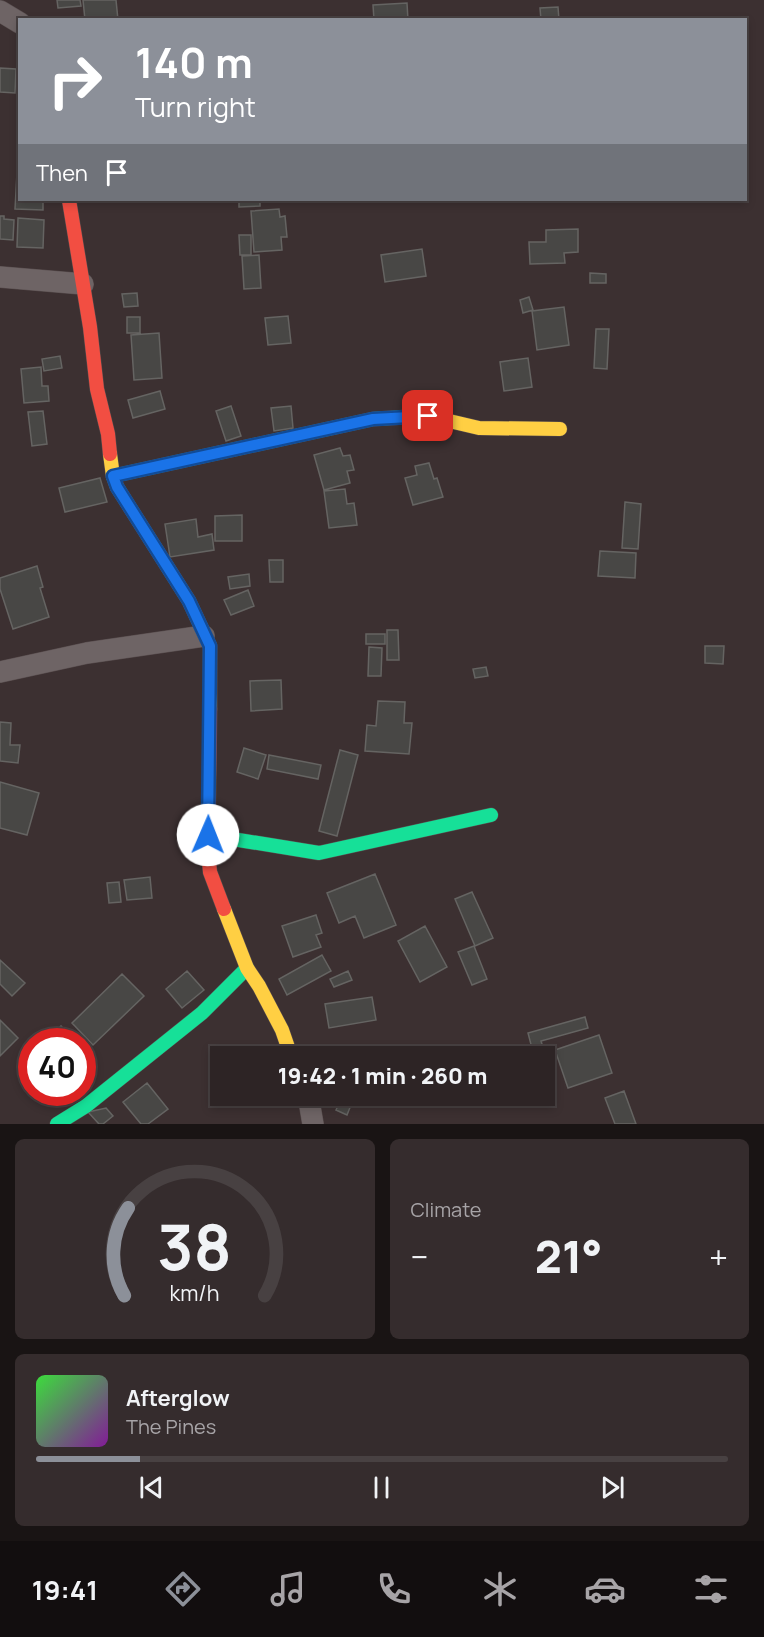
<!DOCTYPE html>
<meta charset="utf-8">
<style>
:root{--surface:#2d2425;--page:#352c2d;--text:#f1f3f6;--muted:#a7a4a7;--line:#484142;--accent:#8c9099}
body{margin:0;font-family:Manrope,sans-serif;background:var(--page);color:var(--text);height:100vh;display:flex;flex-direction:column;font-size:22px;white-space:nowrap}
*{box-sizing:border-box;margin:0}
p{font-size:20px;color:var(--muted)}
.icon{flex:none;width:33px;height:33px;fill:none;stroke:currentColor;stroke-width:2;stroke-linecap:round;stroke-linejoin:round}
.map{position:relative;height:1124px;overflow:hidden}
.drawer{display:flex;flex-direction:column;gap:15px;padding:15px;background:#191414;flex:1}
.drawer>*{flex:none}
.guide{position:absolute;left:18px;top:18px;width:729px;height:183px;border-radius:0px;box-shadow:0 3px 9px #0003,0 0 0 2px var(--line);background:#8c9099;color:#fff;overflow:hidden}
.speed{position:absolute;left:18px;top:1028px;display:flex;gap:12px;font-size:30px;font-weight:700;text-align:center}
.speed>*{display:grid;place-content:center;width:78px;height:78px;border-radius:50%;background:var(--surface);box-shadow:0 3px 9px #0003,0 0 0 2px var(--line);line-height:1}
.speed .limit{border:9px solid #d22;background:#fff;color:#111}
.pin{position:absolute;display:grid;place-items:center;width:51px;height:51px;color:#fff;margin:-26px;border-radius:12px;box-shadow:0 3px 9px #0006}
.me{position:absolute;width:66px;margin:-33px;rotate:1deg;stroke-linejoin:round;filter:drop-shadow(0 0 4px #0008)}
.turn{display:flex;align-items:center;gap:21px;height:126px;padding:0 18px;font-size:27px}
.turn .icon{width:78px;height:78px;stroke-width:2.5}
.turn b{display:block;font-size:42px;line-height:51px}
.then{display:flex;align-items:center;height:57px;padding:0 18px;background:#0003;gap:12px;font-size:22px}
.big{font-size:45px;font-weight:800;line-height:1.1}
.drawer .tile{flex:1;display:flex;flex-direction:column;justify-content:center;gap:9px;min-width:0;padding:0 21px;border-radius:9px;background:var(--page)}
.drawer .dial{align-items:center;gap:0}
.dial svg{height:156px;overflow:visible;fill:none;stroke:var(--line);stroke-width:7;stroke-linecap:round;text-anchor:middle}
.dial text{fill:var(--text);stroke:none}
.song{display:flex;align-items:center;gap:18px}
.cover{width:72px;height:72px;border-radius:9px;background:linear-gradient(135deg,hsl(120 70% 55%),hsl(290 70% 35%))}
.played{height:6px;border-radius:3px;background:linear-gradient(90deg,var(--accent) 15%,var(--line) 15%)}
.keys{display:flex;justify-content:space-around;direction:ltr}
.heat{display:flex;justify-content:space-between;align-items:center;font-size:33px;direction:ltr}
.drawer .tiles{flex:1;display:grid;gap:15px;grid-template-columns:1fr 1fr}
.tile:last-child{grid-column:span 2}
.trip{position:absolute;left:210px;top:1046px;width:345px;height:60px;border-radius:0px;background:var(--surface);box-shadow:0 3px 9px #0003,0 0 0 2px var(--line);font-weight:800;line-height:60px;text-align:center}
.tabs{display:flex;height:96px;justify-content:space-around;align-items:center;background:#120e0f;color:var(--muted)}
.tabs .icon{width:42px;height:42px}
.tabs .selected{color:var(--accent)}
.tabs b{font-size:27px;color:var(--text)}
.map>svg:first-child{display:block}
</style>
<div class="map">
<svg width="764" height="1124" viewBox="0 0 764 1124">
<rect width="100%" height="100%" fill="#3c3031"/>
<path fill="#484745" stroke="#656462" stroke-width="1.5" d="M57,0H80L81,6L58,8Z
M83,0H116L118,20H85Z
M407,3L408,20H374L373,5Z
M558,7L559,20H541L540,8Z
M0,68L16,69L15,93L0,92Z
M17,173H20V200H43V210L15,209Z
M239,200H260V206L239,207Z
M279,209L280,217L285,216L287,237H281L282,250L254,252L251,211Z
M0,216H4V219L14,220L13,240L0,239Z
M18,218L44,220L43,248L17,247Z
M578,229V252L564,253L565,263L530,264L529,242H546V230Z
M239,235H251V255H240Z
M422,249L426,276L385,282L381,255Z
M259,255L261,288L244,289L242,256Z
M590,273L606,274V283H590Z
M137,293L138,306L124,307L122,294Z
M529,297L533,310L523,313L520,300Z
M564,307L569,345L537,350L532,311Z
M288,316L291,343L268,345L265,318Z
M127,317H140V333H127Z
M596,329H609L607,369L594,368Z
M159,333L162,378L134,380L131,335Z
M60,356L62,368L44,371L42,359Z
M528,358L532,387L504,391L500,362Z
M41,367L42,386H48L49,401L24,403L21,369Z
M160,391L165,409L133,418L128,400Z
M231,406L241,436L226,441L216,411Z
M291,406L293,428L274,431L271,408Z
M43,411L47,444L32,446L28,412Z
M340,448L343,456L350,455L354,470L347,471L350,483L324,490L314,455Z
M429,463L434,479L437,478L443,497L413,505L405,478L417,475L415,466Z
M100,478L107,502L65,512L59,488Z
M345,489L347,504L354,503L357,525L329,528L324,491Z
M625,502L641,504L638,549L622,548Z
M242,515V541H215V516Z
M196,519L198,537L212,534L214,550L170,557L165,524Z
M600,551L636,553L635,578L598,576Z
M269,560H283V582H270Z
M37,566L43,587L40,588L49,617L13,629L0,589V578Z
M249,574L250,586L230,589L228,577Z
M248,590L254,606L231,615L224,600Z
M387,630H398L399,660H387Z
M366,634H385V644H366Z
M705,646H724L723,664L705,663Z
M369,647L382,648L381,676H368Z
M486,667L488,676L475,678L473,669Z
M281,680L282,709L251,711L250,681Z
M378,701L405,702L404,723H412L409,754L365,751L367,725L376,726Z
M0,722L11,723L10,745H20L18,763L0,761Z
M244,748L266,755L258,779L237,772Z
M340,750L358,755L337,836L319,831Z
M269,755L321,765L318,779L267,769Z
M0,782L39,793L27,835L0,828Z
M375,874L396,925L364,938L355,916L339,923L327,893Z
M150,877L152,898L127,900L124,880Z
M119,882L121,902L109,903L107,883Z
M472,892L493,938L475,946L455,899Z
M316,915L322,933L316,935L321,947L293,957L282,926Z
M425,926L447,967L420,982L398,941Z
M474,946L487,979L472,985L458,952Z
M322,955L331,971L287,995L279,979Z
M0,960L25,983L12,996L0,984Z
M187,971L204,990L182,1008L166,989Z
M348,971L352,980L334,987L330,979Z
M122,974L144,996L93,1045L72,1023Z
M372,997L376,1020L329,1028L325,1004Z
M585,1017L588,1028L541,1041L545,1054L534,1056L528,1033Z
M0,1020L18,1038L0,1056Z
M61,1026L75,1041H52L48,1037Z
M599,1035L612,1073L568,1088L555,1050Z
M147,1083L168,1109L148,1124H141L123,1102Z
M624,1091L636,1124H615L605,1098Z
M340,1101L351,1105L347,1115L336,1110Z
M106,1108L113,1116L103,1124H99L88,1112Z"/>
<g fill="none" stroke-linecap="round" stroke-linejoin="round">
<defs>
<path id="street" d="M0,11L20,23
M0,277L83,284
M0,672L87,653L204,636
M308,1095L313,1124"/>
<path id="fast" d="M113,476L373,419L407,417
M208,835L319,853L491,815
M57,1124L86,1106L202,1013L247,968"/>
<path id="slow" d="M407,417L428,416L479,428L560,429
M110,454L113,476L117,487L189,601L210,646V709
M224,909L247,968L259,986L282,1030L291,1056"/>
<path id="jam" d="M69,200L90,327L97,389L108,434L110,454
M210,709L208,851L210,872L224,909"/>
</defs>
<use href="#street" stroke="#594e4f" stroke-width="22"/>
<use href="#fast" stroke="#594e4f" stroke-width="15"/>
<use href="#slow" stroke="#594e4f" stroke-width="15"/>
<use href="#jam" stroke="#594e4f" stroke-width="15"/>
<use href="#street" stroke="#6e6465" stroke-width="21"/>
<use href="#fast" stroke="#16e098" stroke-width="14"/>
<use href="#slow" stroke="#ffcf43" stroke-width="14"/>
<use href="#jam" stroke="#f24e42" stroke-width="14"/>
</g>
<g fill="none" stroke-linecap="round" stroke-linejoin="round">
<defs>
<path id="route" d="M208,835L210,646L189,601L117,487L113,476L373,419L428,416"/>
</defs>
<use href="#route" stroke="#114b97" stroke-width="15"/>
<use href="#route" stroke="#1a73e8" stroke-width="10"/>
</g>
</svg>
<div class="speed"><div class="limit">40</div></div>
<div class="pin" style="left:428px;top:416px;background:#d93025"><svg class="icon" aria-label="arrive" viewBox="0 0 24 24"><path d="M6 21V4h12l-3 4 3 4H6"/></svg></div>
<svg class="me" style="left:208px;top:835px" viewBox="-20 -20 40 40"><circle r="19" fill="#fff"/><path d="M0-13L10 11 0 6-10 11z" fill="#1a73e8"/></svg>
<div class="trip">19:42 · 1 min · 260 m</div>
<div class="guide">
<div class="turn"><svg class="icon" aria-label="right" viewBox="0 0 24 24"><path d="M7 20v-9h11M14 6l5 5-5 5"/></svg><div><b>140 m</b>Turn right</div></div>
<div class="then">Then<svg class="icon" aria-label="arrive" viewBox="0 0 24 24"><path d="M6 21V4h12l-3 4 3 4H6"/></svg></div>
</div>
</div>
<section class="drawer">
<div class="tiles">
<div class="tile dial"><svg viewBox="0 0 100 80">
<path d="M14 69A42 42 0 1 1 86 69"/>
<path d="M14 69A42 42 0 0 1 16 24" stroke="#8c9099"/>
<text x="50" y="56" font-size="32" font-weight="700">38</text>
<text x="50" y="72" font-size="11">km/h</text>
</svg></div>
<div class="tile"><p>Climate</p>
<div class="heat"><a>−</a><b class="big">21°</b><a>+</a></div>
</div>
<div class="tile">
<div class="song"><i class="cover"></i><div><b>Afterglow</b><p>The Pines</p></div></div>
<div class="played"></div>
<div class="keys"><svg class="icon" aria-label="previous" viewBox="0 0 24 24"><path d="M18 5L8 12l10 7zM5 5v14"/></svg><svg class="icon" aria-label="pause" viewBox="0 0 24 24"><path d="M8 5v14M16 5v14"/></svg><svg class="icon" aria-label="next" viewBox="0 0 24 24"><path d="M6 5l10 7-10 7zM19 5v14"/></svg></div>
</div>
</div>
</section>
<nav class="tabs">
<b>19:41</b>
<svg class="icon selected" aria-label="directions" viewBox="0 0 24 24"><path d="M12 3l9 9-9 9-9-9zM9 14v-3h6M13 9l2 2-2 2"/></svg>
<svg class="icon" aria-label="music" viewBox="0 0 24 24"><path d="M9 18V5l10-2v13"/><circle cx="6" cy="18" r="3"/><circle cx="16" cy="16" r="3"/></svg>
<svg class="icon" aria-label="phone" viewBox="0 0 24 24"><path d="M5 4h4l2 5-3 2q2 4 5 5l2-3 5 2v4C11 20 4 13 5 4z"/></svg>
<svg class="icon" aria-label="climate" viewBox="0 0 24 24"><path d="M12 3v18M4 7l16 10M4 17L20 7"/></svg>
<svg class="icon" aria-label="car" viewBox="0 0 24 24"><path d="M5 17H2v-5l4-1 3-4h7l3 4 3 1v5h-3M9 17h6M6 11h13"/><circle cx="7" cy="17" r="2"/><circle cx="17" cy="17" r="2"/></svg>
<svg class="icon" aria-label="filters" viewBox="0 0 24 24"><path d="M4 7h16M4 17h16"/><circle cx="9" cy="7" r="2"/><circle cx="15" cy="17" r="2"/></svg>
</nav>
